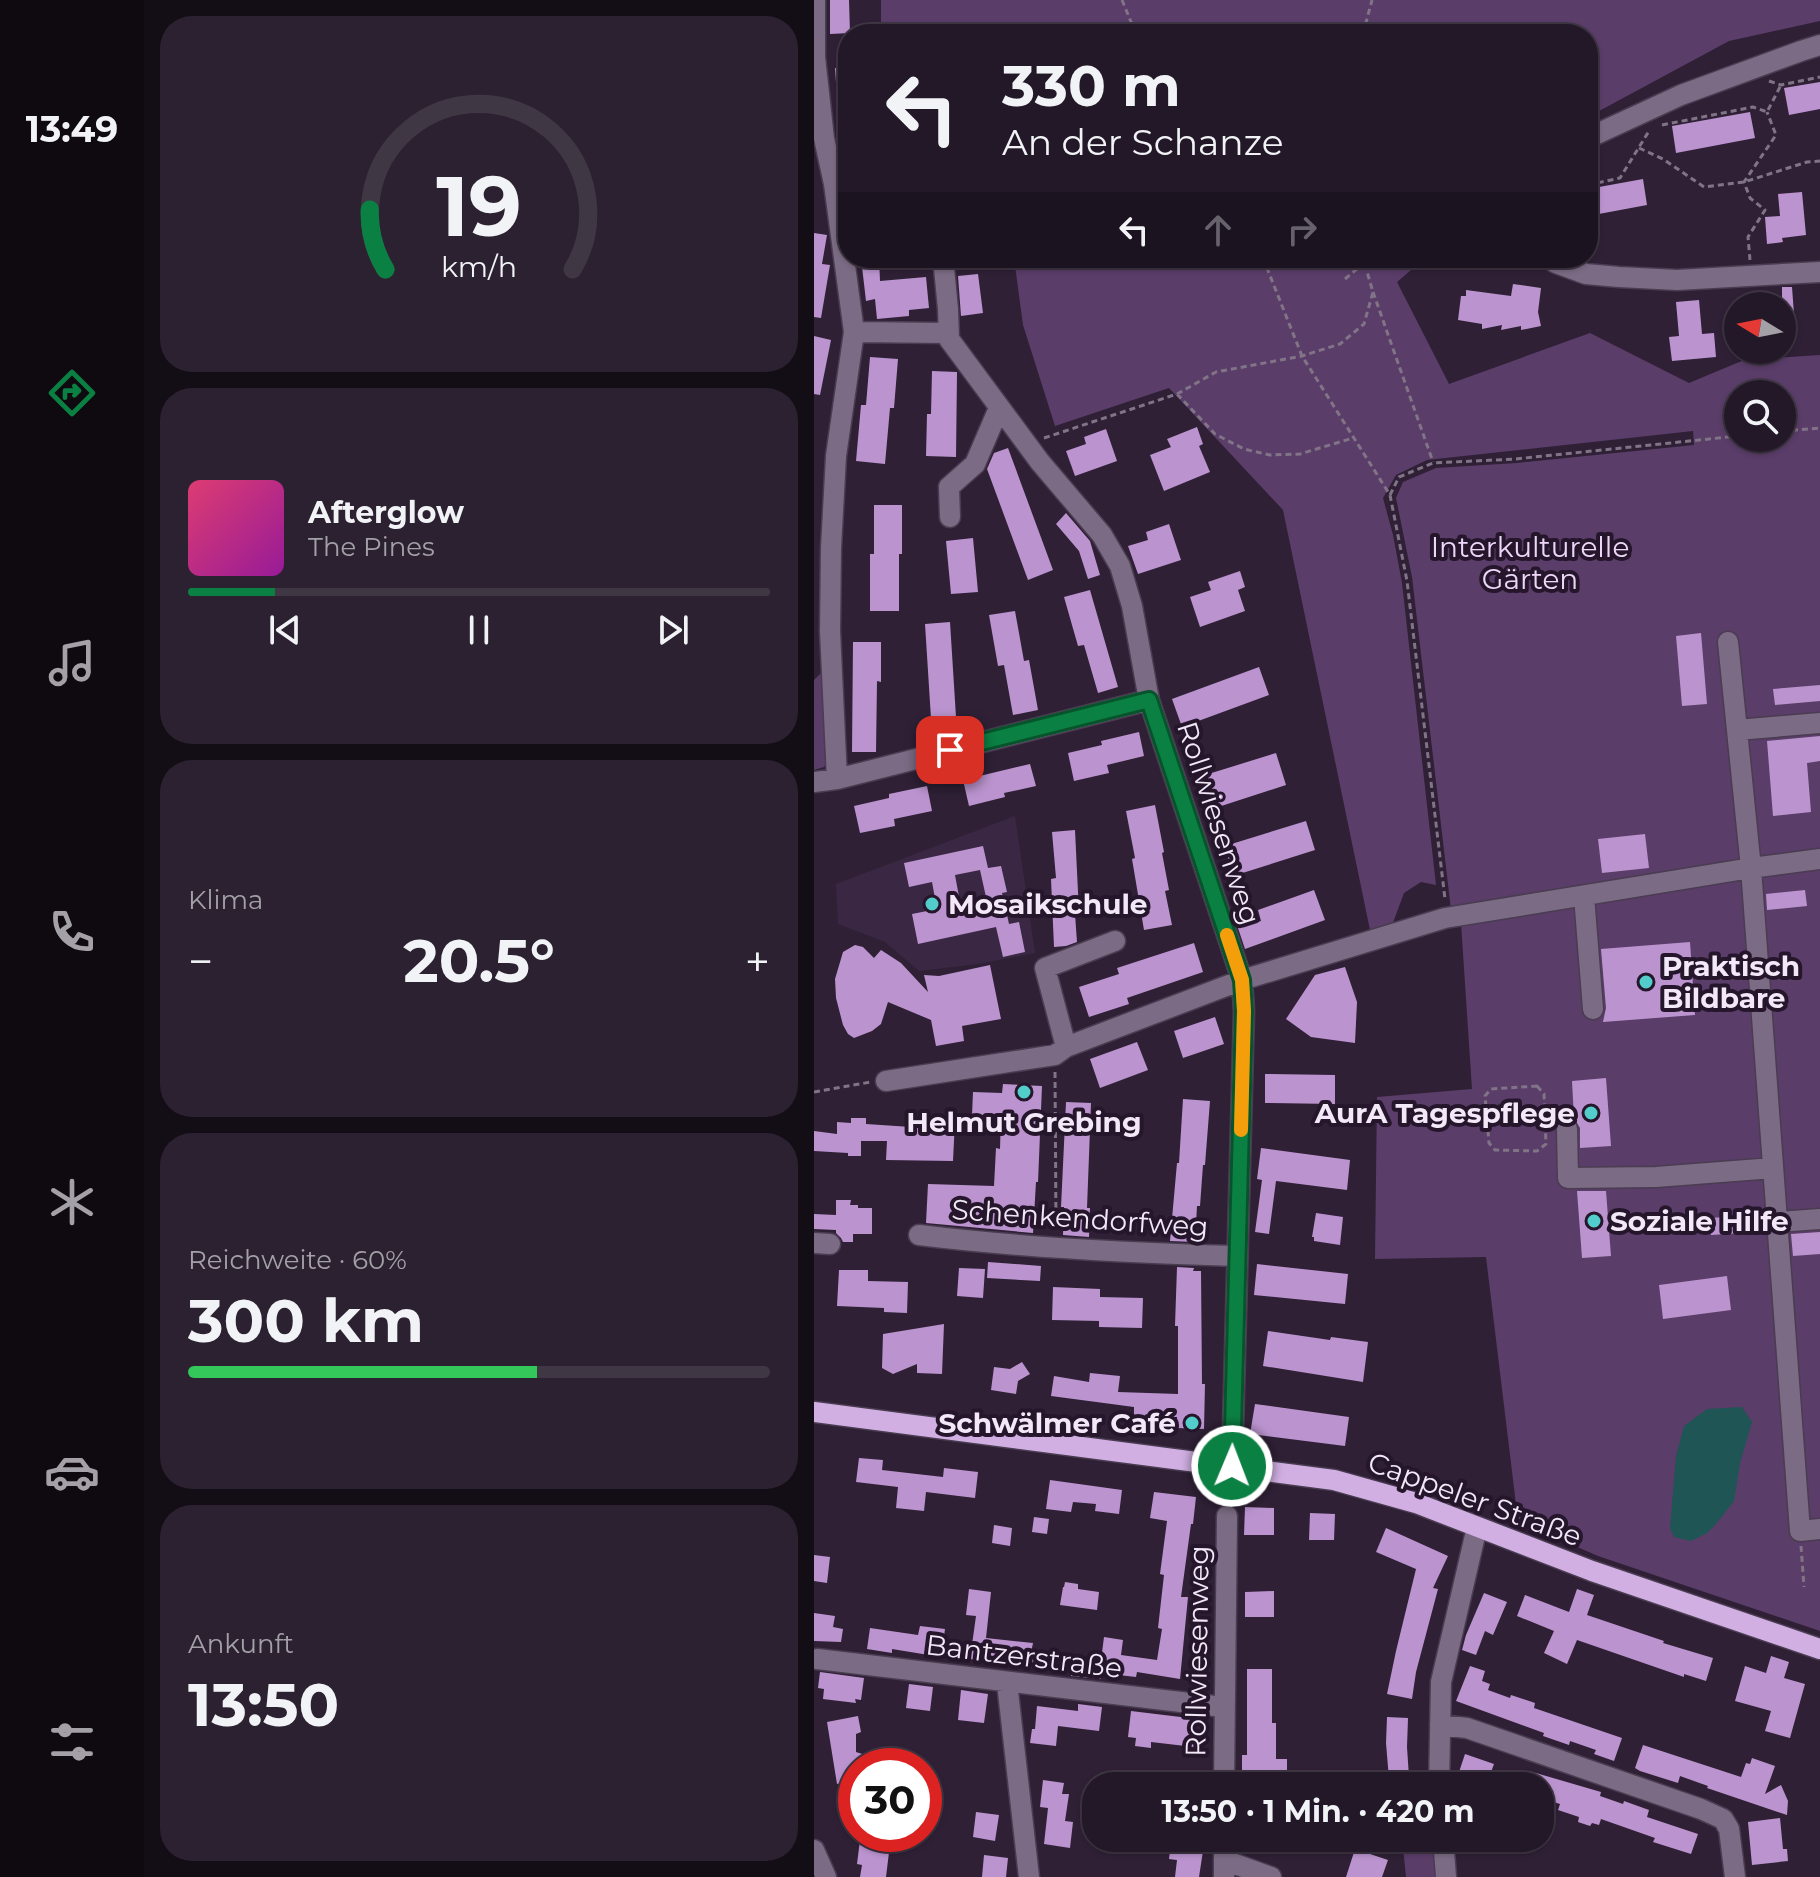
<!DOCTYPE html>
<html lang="de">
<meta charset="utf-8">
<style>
:root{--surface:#231828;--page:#2b2130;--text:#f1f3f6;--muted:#a3a0a8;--line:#403745;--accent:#0b8043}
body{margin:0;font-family:Montserrat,sans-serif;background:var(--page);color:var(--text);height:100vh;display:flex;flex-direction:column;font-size:30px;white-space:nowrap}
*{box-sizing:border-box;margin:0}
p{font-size:26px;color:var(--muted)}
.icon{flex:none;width:44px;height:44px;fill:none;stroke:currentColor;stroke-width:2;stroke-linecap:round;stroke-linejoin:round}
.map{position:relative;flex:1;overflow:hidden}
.details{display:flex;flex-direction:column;gap:16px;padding:16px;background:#130d16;width:670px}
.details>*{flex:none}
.hud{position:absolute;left:24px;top:24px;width:760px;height:244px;border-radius:32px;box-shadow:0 2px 6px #0004,0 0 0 2px var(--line);background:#231828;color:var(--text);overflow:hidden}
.needle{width:52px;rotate:280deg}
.fabs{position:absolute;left:910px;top:292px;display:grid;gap:16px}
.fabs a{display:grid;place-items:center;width:72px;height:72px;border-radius:50%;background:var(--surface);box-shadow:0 2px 6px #0004,0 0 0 2px var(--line);font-size:40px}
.speed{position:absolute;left:24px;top:1748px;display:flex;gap:16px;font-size:40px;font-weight:700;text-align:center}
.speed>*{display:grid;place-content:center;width:104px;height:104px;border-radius:50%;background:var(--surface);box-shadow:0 2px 6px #0004,0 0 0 2px var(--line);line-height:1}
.speed .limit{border:12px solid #d22;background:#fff;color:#111}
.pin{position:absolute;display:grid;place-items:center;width:68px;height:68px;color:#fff;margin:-34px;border-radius:16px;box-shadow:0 4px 12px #0006}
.me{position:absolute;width:88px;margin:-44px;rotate:1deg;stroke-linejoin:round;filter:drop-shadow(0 0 6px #0008)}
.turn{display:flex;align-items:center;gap:28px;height:168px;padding:0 32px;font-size:36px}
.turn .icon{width:104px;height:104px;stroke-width:2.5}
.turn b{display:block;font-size:56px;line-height:68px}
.lanes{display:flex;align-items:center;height:76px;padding:0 32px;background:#0003;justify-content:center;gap:40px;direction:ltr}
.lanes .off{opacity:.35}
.big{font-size:60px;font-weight:700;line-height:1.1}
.details .tile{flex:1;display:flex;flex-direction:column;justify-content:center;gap:12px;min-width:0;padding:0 28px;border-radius:32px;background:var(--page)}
.details .dial{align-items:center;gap:0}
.dial svg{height:208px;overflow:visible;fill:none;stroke:var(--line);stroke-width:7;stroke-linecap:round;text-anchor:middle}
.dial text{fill:var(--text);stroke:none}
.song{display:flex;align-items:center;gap:24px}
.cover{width:96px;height:96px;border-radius:12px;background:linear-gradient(135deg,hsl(340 70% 55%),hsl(300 70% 35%))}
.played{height:8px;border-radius:4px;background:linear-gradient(90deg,var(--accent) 15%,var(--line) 15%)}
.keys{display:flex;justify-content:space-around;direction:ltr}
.heat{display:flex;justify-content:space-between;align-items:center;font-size:44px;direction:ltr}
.charge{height:12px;border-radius:6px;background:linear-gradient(90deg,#34c759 60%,var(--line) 0)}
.trip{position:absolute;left:268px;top:1772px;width:472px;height:80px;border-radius:32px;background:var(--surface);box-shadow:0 2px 6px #0004,0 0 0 2px var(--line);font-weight:700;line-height:80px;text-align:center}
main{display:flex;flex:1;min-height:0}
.tab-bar{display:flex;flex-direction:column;width:144px;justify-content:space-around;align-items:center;background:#0e0a10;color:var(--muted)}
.tab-bar .icon{width:56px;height:56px}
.tab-bar .on{color:var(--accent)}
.tab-bar b{font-size:36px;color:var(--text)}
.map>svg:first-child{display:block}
</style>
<main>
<nav class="tab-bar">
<b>13:49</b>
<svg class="icon on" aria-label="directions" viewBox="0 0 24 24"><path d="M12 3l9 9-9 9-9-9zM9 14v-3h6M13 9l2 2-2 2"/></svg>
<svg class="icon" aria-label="music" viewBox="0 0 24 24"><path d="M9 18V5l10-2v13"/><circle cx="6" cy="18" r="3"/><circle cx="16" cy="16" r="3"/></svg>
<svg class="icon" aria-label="phone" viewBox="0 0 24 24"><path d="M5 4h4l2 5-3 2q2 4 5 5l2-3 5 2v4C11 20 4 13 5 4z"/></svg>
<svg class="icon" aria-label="climate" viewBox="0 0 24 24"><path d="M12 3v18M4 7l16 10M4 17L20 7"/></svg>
<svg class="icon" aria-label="car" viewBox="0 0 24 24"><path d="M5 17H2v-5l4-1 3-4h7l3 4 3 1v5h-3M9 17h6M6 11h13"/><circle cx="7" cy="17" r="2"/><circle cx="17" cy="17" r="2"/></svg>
<svg class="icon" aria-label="filters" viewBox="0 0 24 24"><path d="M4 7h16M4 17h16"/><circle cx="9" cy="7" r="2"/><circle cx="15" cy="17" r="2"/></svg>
</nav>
<section class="details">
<div class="tile dial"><svg viewBox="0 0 100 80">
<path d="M14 69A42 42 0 1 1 86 69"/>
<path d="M14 69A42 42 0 0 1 8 46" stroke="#0b8043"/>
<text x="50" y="56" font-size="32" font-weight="700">19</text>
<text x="50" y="72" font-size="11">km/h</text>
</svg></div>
<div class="tile">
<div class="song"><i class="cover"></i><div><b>Afterglow</b><p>The Pines</p></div></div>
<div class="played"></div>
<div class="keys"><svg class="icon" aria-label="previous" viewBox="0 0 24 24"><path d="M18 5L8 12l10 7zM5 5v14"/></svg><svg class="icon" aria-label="pause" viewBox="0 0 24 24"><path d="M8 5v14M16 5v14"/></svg><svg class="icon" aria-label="next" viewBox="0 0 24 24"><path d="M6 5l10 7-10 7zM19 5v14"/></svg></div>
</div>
<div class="tile"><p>Klima</p>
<div class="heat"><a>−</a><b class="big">20.5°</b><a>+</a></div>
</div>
<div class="tile"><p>Reichweite · 60%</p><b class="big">300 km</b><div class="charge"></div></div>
<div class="tile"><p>Ankunft</p><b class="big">13:50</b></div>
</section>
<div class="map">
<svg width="1006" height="1877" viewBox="0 0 1006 1877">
<rect width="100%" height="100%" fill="#2f2036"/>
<path fill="#3a2743" d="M201,816L221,953L164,964L105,971L71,942L24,924L22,884Z"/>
<path fill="#5a3d69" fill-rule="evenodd" d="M67,0H1006V21L915,41L774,117V34H67Z
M200,258H611L583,282L635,384L776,333L875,383L930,360L1006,355V1631L784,1556L704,1521L672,1257L561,1259L563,1097L658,1089L646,908L637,910L598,577L582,498L589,482L622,468L703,463L880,445L879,431L613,460L582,475L569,498L579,535L588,583L622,885L607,882L590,893L577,928L556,930L469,510L355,388L241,426L209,325ZM924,394H968V438H924Z
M11,669L14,760L10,767L0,770V680Z
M588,1838H619L623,1877H592Z"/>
<path fill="#1f5554" d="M928,1407L938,1422L926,1463L920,1501L902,1524L893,1533L877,1541L860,1537L856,1528L862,1456L870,1426L893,1409Z"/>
<path fill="#bb94cf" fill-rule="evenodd" d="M16,0H35L36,33L16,34Z
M34,67V111L24,112L21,68Z
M1006,82V109L975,115L970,88Z
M936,112L941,138L862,153L858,126Z
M829,179L833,205L774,216V189Z
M988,192L992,235L968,238L969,242L953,244L951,217L966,216L964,194Z
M0,233L13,235L8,264L16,265L7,318L0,317Z
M47,258H65L66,281L112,277L115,308L95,310V316L63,319L61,299L52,301Z
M164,274L169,313L147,316L144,276Z
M699,284L727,288L724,312L727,326L707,330V326L687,330L688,325L668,329V324L644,320L647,296H652V290L697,296Z
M968,287H978L981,328L968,329Z
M885,300L888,334L900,333L902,357L858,361L855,337L865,336L862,302Z
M0,336L17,340L6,395L0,394Z
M56,357L84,359L80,408H76L71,464L42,461L47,405H52Z
M118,371L143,372L142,457L112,456L113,414H117Z
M383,427L389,444L385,446L396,472L350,491L336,455L357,447L353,439Z
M292,429L303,461L261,476L252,451L272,444L270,437Z
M194,448L239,570L214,580L173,469L180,453Z
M60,505H88V554H85V611H56V554H60Z
M252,513L276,541L286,575L274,579L265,551L242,524Z
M355,524L367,560L324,574L314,546L334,540L332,532Z
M159,538L164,592L137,594L132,541Z
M426,571L431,587L424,590L431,611L386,627L376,597L397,590L394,582Z
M276,590L304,687L284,693L270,645L264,646L250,597Z
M201,611L210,661L215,660L224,710L199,715L190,665L184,666L175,615Z
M136,622L143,733L118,734L111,624Z
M887,633L893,704L868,706L862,636Z
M39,642H67V682L63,681L62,752H38Z
M445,667L455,695L368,727L358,699Z
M1006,685V701L961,705L959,689Z
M325,732L330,756L293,765L295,773L260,781L254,753L288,745L287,741Z
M1006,736V761L993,763L997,812L959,816L953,741Z
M462,753L472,785L398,809L388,776Z
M216,764L222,786L190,793L191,797L155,806L149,780Z
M113,786L118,811L80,819L81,826L46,833L40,806L75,798V794Z
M341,805L350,852L348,853L355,890L351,891L358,925L330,930L318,859L321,858L312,811Z
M492,821L501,850L419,876L411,846Z
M261,830L265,913L261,914L263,942L252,946L240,947L237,879L242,878L238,832Z
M831,834L835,868L788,873L784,839Z
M169,846L174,868L187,866L193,892L188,893L195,924L205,922L211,952L189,957L182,927L104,944L98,914L123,909L118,882L95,887L90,863ZM166,870L172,897L146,902L141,875Z
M500,890L511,920L431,949L424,928L447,921L444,910Z
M991,890L993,906L953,910L952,894Z
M876,942L881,1015L789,1022L792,1008L787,949Z
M380,943L389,972L313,998L315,1004L275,1017L265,987L305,974L303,968Z
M41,945L49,947L60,958L67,950L87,963L114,992L110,975L125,976L176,965L187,1019L148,1026L150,1041L122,1046L117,1020L74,1002L67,1024L58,1031L40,1038L34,1034L29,1025L22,998L21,979L29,952Z
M531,967L543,1002L541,1043L497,1037L472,1019L501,975Z
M401,1017L410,1044L369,1058L360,1031Z
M323,1042L334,1070L286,1088L276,1059Z
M451,1074L521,1075V1104L451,1103Z
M792,1078L797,1146L766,1148V1128L760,1118L758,1081Z
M189,1084L228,1086L224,1182H222L219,1233L112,1223L114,1184L180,1186L182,1148L186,1149L187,1116L158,1115L159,1092L188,1093Z
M369,1099L396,1101L391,1165H389L386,1206H383L381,1242L356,1241L363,1163H365Z
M252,1102L277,1103L273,1208H276L275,1237L249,1235L250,1207H247Z
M37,1118H52V1124L112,1128V1119L141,1120L139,1161L72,1160L73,1141H47V1156H34V1153L0,1151V1131L23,1134V1122L37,1123Z
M447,1148L536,1160L533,1190L462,1181L455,1234L441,1232L448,1180L443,1179Z
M763,1191H792L797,1256L768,1258Z
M22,1200H37L36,1205H44V1208H58V1234H39V1242H29L27,1238L22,1233V1230L0,1229V1214L22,1215Z
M502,1213L529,1217L526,1245L500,1241V1237H498Z
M927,1216L928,1233L897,1235L896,1218Z
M1006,1232V1254L979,1256L977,1234Z
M174,1262L227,1266L226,1281L173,1278Z
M443,1264L534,1274L531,1304L440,1295Z
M363,1267L380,1268L379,1271H387L388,1384H391L390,1429L363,1428V1417L320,1416V1407L237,1396L240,1376L275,1382L276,1373L306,1376L304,1392L364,1394V1326H361Z
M145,1268L171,1269L169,1298L143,1296Z
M25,1270H54V1281L94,1282L93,1313L70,1312V1308L23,1306Z
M913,1276L917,1310L849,1319L845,1285Z
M239,1287L286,1289V1297L329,1298L328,1328L285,1327V1321L238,1320Z
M130,1324L128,1374L103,1373V1364L79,1374L68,1368L69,1334Z
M454,1331L516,1340L517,1337L554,1342L549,1382L449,1366Z
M208,1362L216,1374L204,1381L202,1394L177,1390L180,1367L196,1369Z
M441,1404L535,1417L531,1446L436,1434Z
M45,1458L69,1460L68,1470L129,1477L130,1468L164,1472L161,1498L112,1492L110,1511L82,1508L84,1487L42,1482Z
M236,1480L308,1490L305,1514L281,1511L282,1504L259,1502L257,1512L232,1509Z
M340,1492L382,1497L379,1524H377L367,1597H374L366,1679L323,1672L322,1677L287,1673V1679L257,1676L258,1665L286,1668L290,1637L309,1640L307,1655L343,1660L348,1629L344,1628L350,1575L346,1574L353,1521L336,1518Z
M431,1507L460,1508V1535H430Z
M496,1513L521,1514L520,1540H495Z
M220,1517L235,1519L233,1534L218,1532Z
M180,1525L198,1528L196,1546L178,1543Z
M572,1528L634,1556L619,1588L624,1589L602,1672L598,1699L573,1694L582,1651L602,1569L562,1552Z
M0,1555L16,1557L13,1583L0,1581Z
M251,1582L264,1584V1589L285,1592L283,1610L246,1605L249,1587H250Z
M155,1589L177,1592L172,1638L219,1643L217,1653L227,1655L226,1669L156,1659L162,1616L152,1615Z
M763,1589L780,1595L773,1615L850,1641L849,1643L899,1658L892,1681L870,1674V1677L763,1640L753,1664L730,1653L740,1631L703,1616L711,1595L755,1612Z
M460,1591V1617H431V1592Z
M670,1593L693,1602L679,1635L671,1631L662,1655L648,1650L652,1635Z
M0,1613L21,1616L19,1627L29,1629L27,1642L0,1641Z
M106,1626L131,1629L127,1657L78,1649V1653L53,1649L56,1628L104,1635Z
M957,1656L975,1662L970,1678L991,1684L976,1738L951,1731L957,1711L921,1701L931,1666L952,1673Z
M656,1666L671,1671L668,1681L676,1684L674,1690L696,1698L697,1695L721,1703L720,1708L808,1738L800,1761L780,1754L782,1750L756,1741L755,1745L729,1736L730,1733L642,1701Z
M433,1669H458V1723H462V1759H473V1780H463V1786H428V1755H433Z
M6,1672L50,1678L47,1700L41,1699L42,1703L9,1699L10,1689L4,1688Z
M95,1684L119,1687L116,1711L92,1708Z
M147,1690L174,1694L170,1723L144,1720Z
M264,1704L288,1707L285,1731L244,1726L242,1746L216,1743L218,1729H221L223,1706L264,1711Z
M317,1711L383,1719L380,1747L337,1742V1748L321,1746L322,1738L314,1737Z
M44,1716L47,1732L42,1734V1752L77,1763V1766H42V1780L23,1784L13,1722Z
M573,1717L594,1718L593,1747L595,1777L575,1779L572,1743Z
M829,1745L927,1777L932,1763L936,1764L938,1758L961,1766L951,1794L967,1785L974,1801L973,1815L893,1788L894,1786L866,1776L864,1783L826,1771L821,1768Z
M651,1754L680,1764L672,1786L643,1778Z
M715,1771L787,1792L786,1796L809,1804L810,1801L835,1810L833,1817L884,1834L877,1854L839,1842L841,1838L787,1819L785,1825L778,1823L776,1826L764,1822L765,1817L744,1810L746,1804L726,1798V1786H710Z
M229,1780L250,1783L248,1794H255L251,1821L259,1822L256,1848L230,1844L234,1808L226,1807Z
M162,1812L185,1815L181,1841L159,1837Z
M966,1818L969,1849H973L974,1861L938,1865L934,1822Z
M367,1838H391L385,1877H361L363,1860L355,1859L357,1841L366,1842Z
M46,1840L76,1844L72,1877H46L48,1865L43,1864Z
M541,1849L574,1860L568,1877H532Z
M170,1855L194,1858L192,1877H168Z"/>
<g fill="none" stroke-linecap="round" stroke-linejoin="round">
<defs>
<path id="minor" d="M1,0V57L10,138L20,184L40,332L22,456L17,548L16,631L23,779
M774,138L867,95L987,51L1006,45
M129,258L134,309L135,339L226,462L288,535L306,566L318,606L335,700L428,980L430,1011L418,1466
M734,258L742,263L772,274L805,277L863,280L1006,272
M40,332L133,333
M136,517L135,487L161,464L185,408
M923,730L1006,723
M0,782L23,779L335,700
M1006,859L937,868L986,1531L1006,1529
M770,896L779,1009
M252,1047L231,968L301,941
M72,1081L241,1055L252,1047L428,980L631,918L937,868L914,642
M753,1129L754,1178L842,1177L959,1168
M963,1222L1006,1219
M105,1235C211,1248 317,1253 423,1256
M0,1243L16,1244
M3,1659L409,1707
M193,1683L215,1877
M626,1725L653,1728L887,1809L909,1819L915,1829L921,1877
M410,1786L413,1516
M625,1786L627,1682L663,1527
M410,1838V1877
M629,1838L632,1877
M0,1850L12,1877
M410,1860L457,1877"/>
<path id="major" d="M0,1412L520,1480L602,1503L778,1571L1006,1649"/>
</defs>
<use href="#minor" stroke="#4a3c51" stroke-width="23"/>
<use href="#major" stroke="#4a3c51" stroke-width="23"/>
<path stroke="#817487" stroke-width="3" stroke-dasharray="6 4" stroke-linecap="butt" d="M308,0L322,34
M549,34L558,0
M955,81L967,85L1006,77
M848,125L939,107L953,112L967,85
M825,148L849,159L890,187L930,182L993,162L1006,161
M774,185L806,178L835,131
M449,258L488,356L576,495L593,581L631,899
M936,260L934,237L951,210L936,198L930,182L962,135L953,112
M531,279L556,258
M559,292L619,462
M363,394L401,434L430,449L456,455L486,454L539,438
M968,431L1006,428
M230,438L363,394L402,372L488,356L526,344L550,324L559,292L549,258
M576,495L585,477L619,463L701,459L924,436
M241,1072L242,1228
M723,1086L730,1094L732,1144L723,1151L681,1150L675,1143L671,1096L677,1089Z
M0,1092L57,1082
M405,1484L411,1486L413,1492V1500
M987,1546L990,1587"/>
<use href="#minor" stroke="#7b6b84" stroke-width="20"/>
<use href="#major" stroke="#d1afe3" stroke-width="20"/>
</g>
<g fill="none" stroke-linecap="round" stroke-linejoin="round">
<defs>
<path id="route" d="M136,750L335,700L428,980L430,1011L418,1466"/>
</defs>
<use href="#route" stroke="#07532c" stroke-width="20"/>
<use href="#route" stroke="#0b8043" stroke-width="14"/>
<path stroke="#f59e0b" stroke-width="14" d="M413,935L428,980L430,1011L427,1130"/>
</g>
<g fill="#53cdcb" stroke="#25162c" stroke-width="3">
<circle cx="118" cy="904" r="8"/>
<circle cx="832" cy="982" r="8"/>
<circle cx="210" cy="1092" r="8"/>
<circle cx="777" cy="1113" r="8"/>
<circle cx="780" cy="1221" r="8"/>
<circle cx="378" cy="1423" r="8"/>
</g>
<g text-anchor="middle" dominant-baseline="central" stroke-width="8" stroke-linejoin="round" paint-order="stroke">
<g font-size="28" fill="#edd7f8" stroke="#25162c">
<text x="716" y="547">Interkulturelle<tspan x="716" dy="32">Gärten</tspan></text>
</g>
<g font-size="28" fill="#f2e8f7" stroke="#25162c">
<text transform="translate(405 823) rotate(72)">Rollwiesenweg</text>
<text transform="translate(266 1218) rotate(4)">Schenkendorfweg</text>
<text transform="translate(661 1499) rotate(20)">Cappeler Straße</text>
<text transform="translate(383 1651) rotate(-89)">Rollwiesenweg</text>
<text transform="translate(210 1656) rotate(7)">Bantzerstraße</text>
</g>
<g font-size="28" font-weight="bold" fill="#f2e8f7" stroke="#25162c" text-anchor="start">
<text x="134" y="904">Mosaikschule</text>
<text x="848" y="966">Praktisch<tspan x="848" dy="32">Bildbare</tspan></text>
<text x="761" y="1113" text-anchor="end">AurA Tagespflege</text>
<text x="210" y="1122" text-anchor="middle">Helmut Grebing</text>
<text x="796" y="1221">Soziale Hilfe</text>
<text x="362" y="1423" text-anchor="end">Schwälmer Café</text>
</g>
</g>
</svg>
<div class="fabs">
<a><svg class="needle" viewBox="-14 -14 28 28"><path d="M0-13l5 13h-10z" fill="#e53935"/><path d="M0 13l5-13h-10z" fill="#a3a0a8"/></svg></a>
<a><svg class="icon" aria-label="search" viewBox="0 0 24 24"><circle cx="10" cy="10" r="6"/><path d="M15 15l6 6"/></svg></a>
</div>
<div class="speed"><div class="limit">30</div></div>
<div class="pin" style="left:136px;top:750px;background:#d93025"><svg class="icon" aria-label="arrive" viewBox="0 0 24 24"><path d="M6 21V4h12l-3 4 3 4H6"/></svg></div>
<svg class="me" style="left:418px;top:1466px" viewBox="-20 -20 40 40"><circle r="17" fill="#0b8043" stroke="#fff" stroke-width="3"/><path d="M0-11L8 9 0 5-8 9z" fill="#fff"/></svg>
<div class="trip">13:50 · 1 Min. · 420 m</div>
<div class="hud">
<div class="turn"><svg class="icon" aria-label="left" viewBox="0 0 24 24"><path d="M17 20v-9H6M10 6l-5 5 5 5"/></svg><div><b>330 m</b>An der Schanze</div></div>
<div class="lanes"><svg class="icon" aria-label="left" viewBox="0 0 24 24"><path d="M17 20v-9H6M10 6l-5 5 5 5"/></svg><svg class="icon off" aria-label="ahead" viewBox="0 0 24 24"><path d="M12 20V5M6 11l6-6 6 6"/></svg><svg class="icon off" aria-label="right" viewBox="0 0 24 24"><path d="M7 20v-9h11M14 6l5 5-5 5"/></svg></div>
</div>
</div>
</main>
